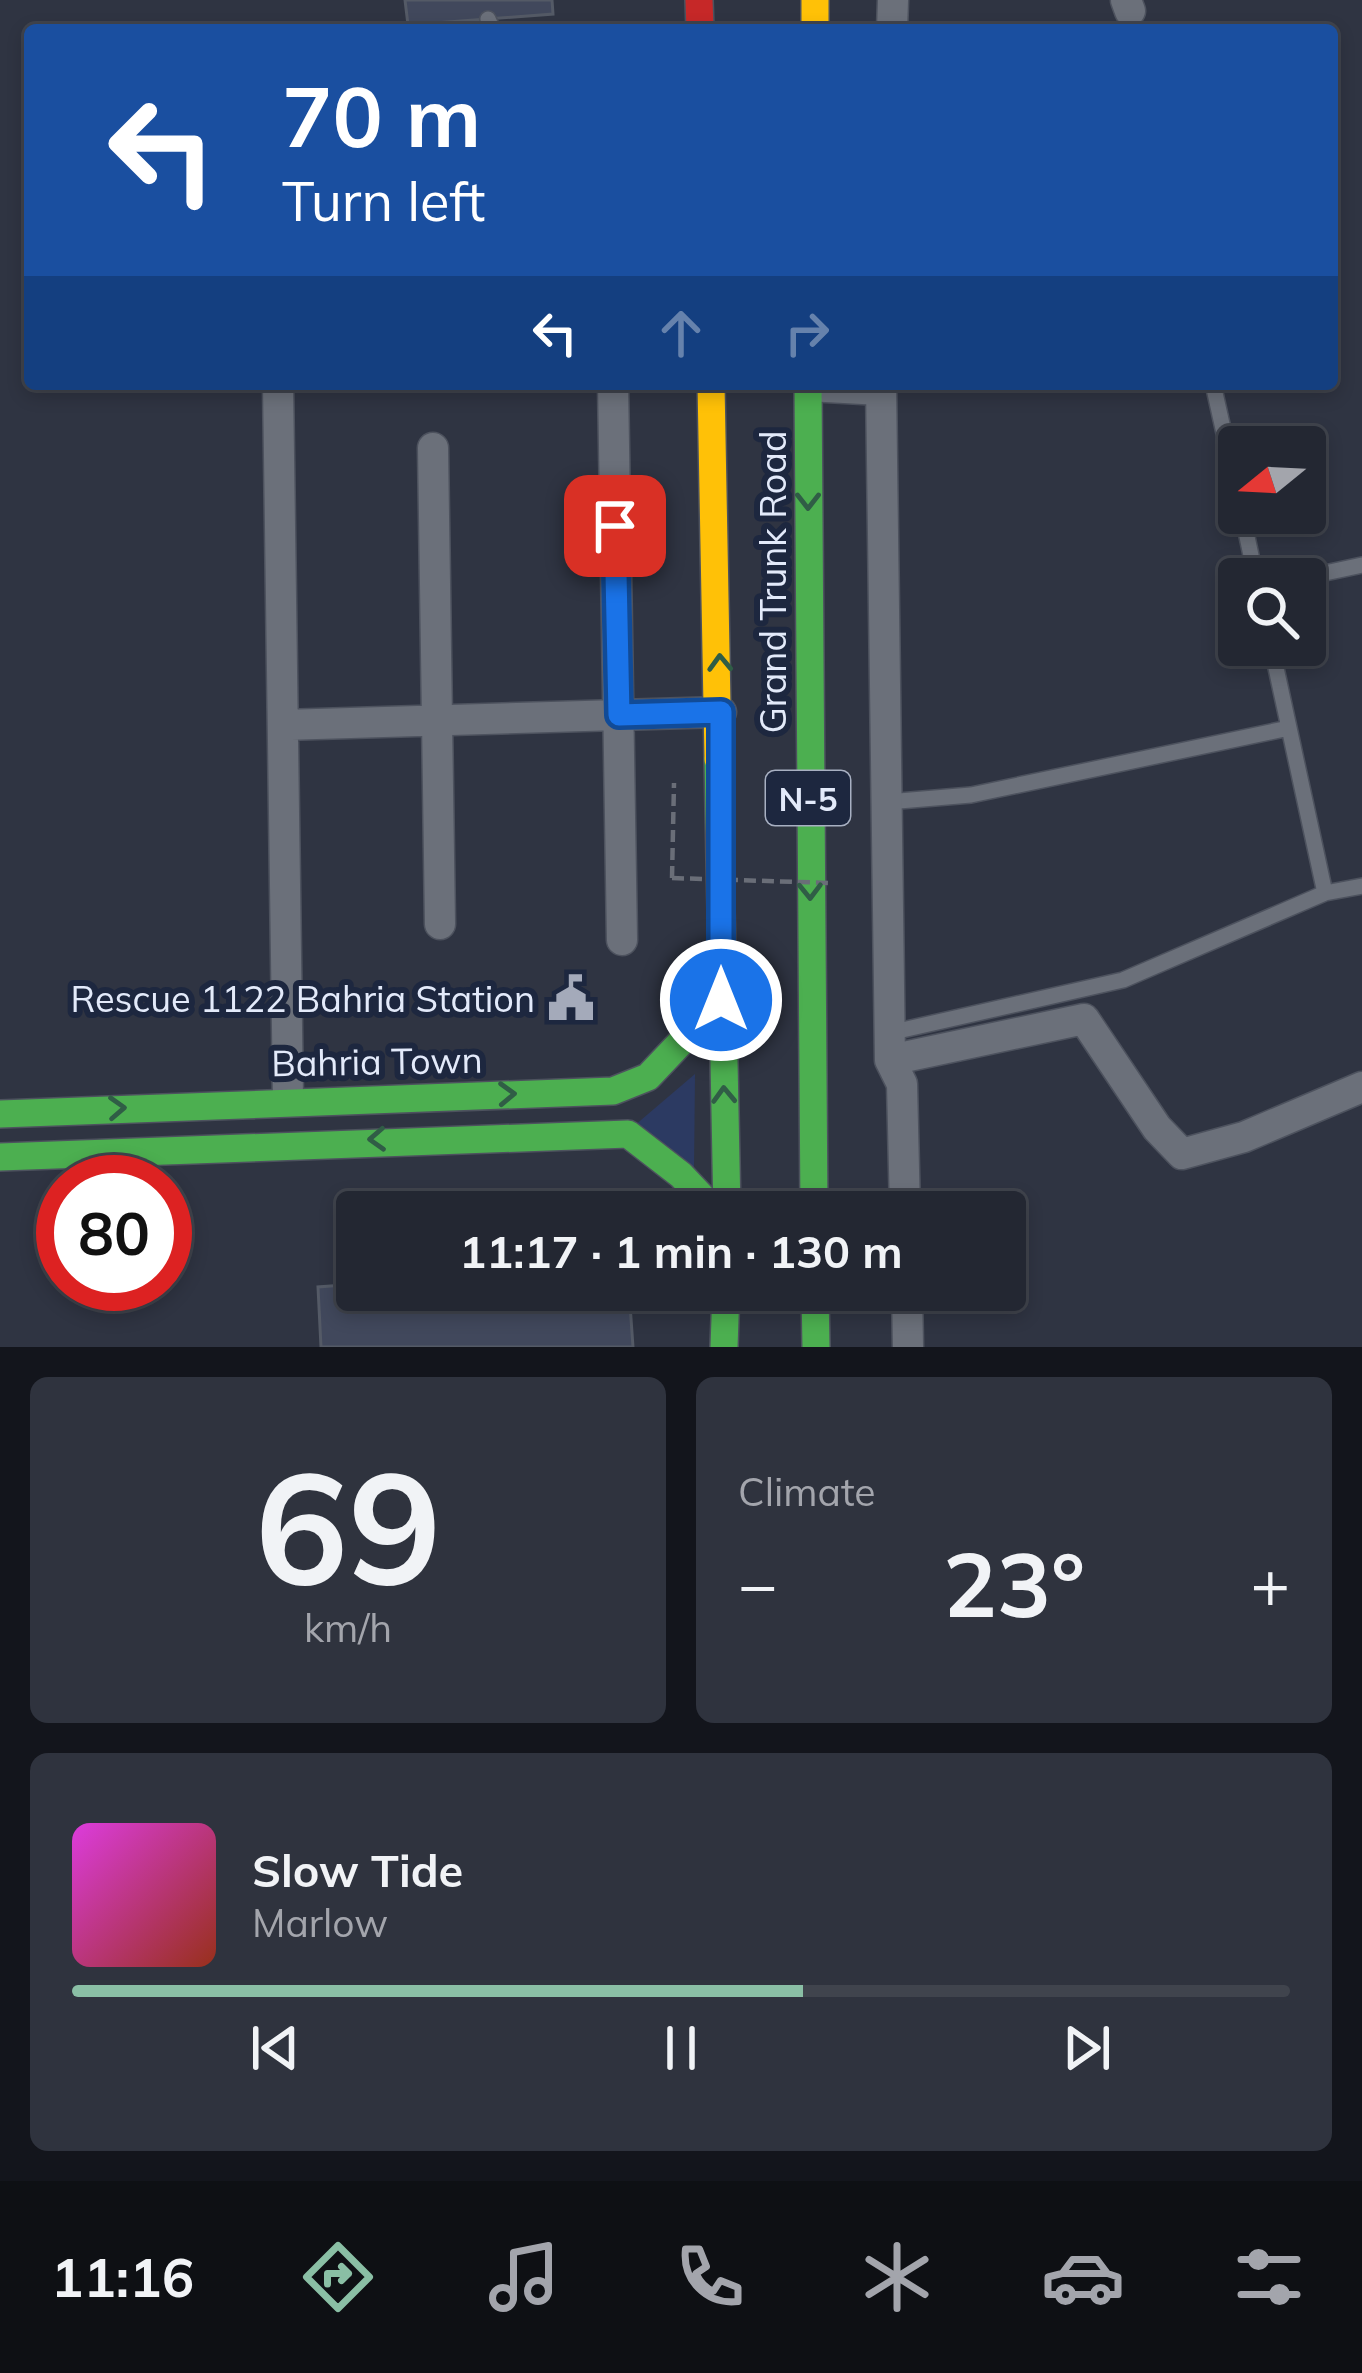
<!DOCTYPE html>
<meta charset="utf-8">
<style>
:root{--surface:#232732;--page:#2f333e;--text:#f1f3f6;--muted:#a3a5ac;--line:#40444d;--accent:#8abfa5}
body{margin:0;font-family:Mulish,sans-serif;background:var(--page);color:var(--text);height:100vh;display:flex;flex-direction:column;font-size:45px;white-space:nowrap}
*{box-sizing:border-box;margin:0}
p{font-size:39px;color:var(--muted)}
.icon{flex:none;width:66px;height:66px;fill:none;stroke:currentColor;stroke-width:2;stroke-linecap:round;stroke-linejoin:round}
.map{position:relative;height:1347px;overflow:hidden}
.sheet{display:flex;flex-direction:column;gap:30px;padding:30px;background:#13151c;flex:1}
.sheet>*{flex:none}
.hud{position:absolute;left:24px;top:24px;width:1314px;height:366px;border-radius:12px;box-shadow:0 6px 18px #0003,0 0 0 3px var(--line);background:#1a4fa0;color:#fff;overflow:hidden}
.needle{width:78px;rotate:252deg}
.fabs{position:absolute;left:1218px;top:426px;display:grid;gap:24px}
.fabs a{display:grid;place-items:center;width:108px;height:108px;border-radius:12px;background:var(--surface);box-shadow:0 6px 18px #0003,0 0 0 3px var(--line);font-size:60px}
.speed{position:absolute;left:36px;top:1155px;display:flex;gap:24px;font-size:60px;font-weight:700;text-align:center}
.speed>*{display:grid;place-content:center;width:156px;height:156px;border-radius:50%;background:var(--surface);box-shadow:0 6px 18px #0003,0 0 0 3px var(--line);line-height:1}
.speed .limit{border:18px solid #d22;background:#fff;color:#111}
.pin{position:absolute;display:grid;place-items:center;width:102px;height:102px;color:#fff;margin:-51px;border-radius:24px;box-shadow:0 6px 18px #0006}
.me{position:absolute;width:132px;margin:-66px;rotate:0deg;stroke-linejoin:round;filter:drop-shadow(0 0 9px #0008)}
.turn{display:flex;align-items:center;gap:42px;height:252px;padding:0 60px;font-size:54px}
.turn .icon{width:156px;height:156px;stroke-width:2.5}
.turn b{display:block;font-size:84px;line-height:102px}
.lanes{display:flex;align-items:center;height:114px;padding:0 60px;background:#0003;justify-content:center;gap:60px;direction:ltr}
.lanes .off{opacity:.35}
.big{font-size:90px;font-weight:700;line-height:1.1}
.sheet .tile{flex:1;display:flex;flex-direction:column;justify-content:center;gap:18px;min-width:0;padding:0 42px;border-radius:18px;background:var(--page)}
.sheet .dial{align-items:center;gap:0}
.dial b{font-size:156px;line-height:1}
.song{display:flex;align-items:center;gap:36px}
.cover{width:144px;height:144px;border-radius:18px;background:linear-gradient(135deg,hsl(300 70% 55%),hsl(10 70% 35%))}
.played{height:12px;border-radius:6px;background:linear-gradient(90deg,var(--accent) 60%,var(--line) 60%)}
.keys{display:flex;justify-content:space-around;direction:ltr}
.heat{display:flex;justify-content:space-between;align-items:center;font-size:66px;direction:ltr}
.sheet .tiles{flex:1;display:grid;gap:30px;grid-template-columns:1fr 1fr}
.tile:last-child{grid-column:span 2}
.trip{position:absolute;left:336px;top:1191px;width:690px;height:120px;border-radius:12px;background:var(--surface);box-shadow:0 6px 18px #0003,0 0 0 3px var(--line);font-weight:700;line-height:120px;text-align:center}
.tabs{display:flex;height:192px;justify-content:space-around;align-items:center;background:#0e1014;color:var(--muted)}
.tabs .icon{width:84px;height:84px}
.tabs .selected{color:var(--accent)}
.tabs b{font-size:54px;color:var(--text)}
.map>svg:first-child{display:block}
</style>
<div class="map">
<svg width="1362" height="1347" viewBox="0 0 1362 1347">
<rect width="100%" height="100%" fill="#2f3442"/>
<path fill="#2c3a62" d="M695,1074L694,1170L634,1126Z"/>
<path fill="#41485c" stroke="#545a66" stroke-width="3" d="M405,0H552L553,14L408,25Z
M357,1284V1290H629L633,1347H321L318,1287Z"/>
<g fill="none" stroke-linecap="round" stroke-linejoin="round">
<defs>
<path id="lane" d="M488,19L493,30
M1213,384L1239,500
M1242,513L1256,579
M1297,579L1362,565
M1271,645L1325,893
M887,802L971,795L1289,728
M889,1033L1123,980L1325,893L1362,886"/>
<path id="street" d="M1126,0L1130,11
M892,30L893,0
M278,384L288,1099
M613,384L622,940
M881,384L890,1060L902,1084L905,1212
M808,386L881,390
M433,448L440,924
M283,725L721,712
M890,1060L1084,1019L1157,1128L1182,1154L1244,1137L1362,1087
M907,1290L908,1347"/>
<path id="fast" d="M808,384L814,1212
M718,759L727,1212
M0,1114L613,1091L648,1077L721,1000
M0,1157L628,1134L681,1175L716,1212
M815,1290L816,1347
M724,1347L726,1290"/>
<path id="slow" d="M815,0V30
M711,384L718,759"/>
<path id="jam" d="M699,0L700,30"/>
</defs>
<use href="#lane" stroke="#4d525e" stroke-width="18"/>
<use href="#street" stroke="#4d525e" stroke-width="33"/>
<use href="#fast" stroke="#4d525e" stroke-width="30"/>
<use href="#slow" stroke="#4d525e" stroke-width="30"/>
<use href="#jam" stroke="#4d525e" stroke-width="30"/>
<path stroke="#6a6e78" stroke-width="4.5" stroke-dasharray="12 6" stroke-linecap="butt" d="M672,878L674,783"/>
<use href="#lane" stroke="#6b707a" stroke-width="15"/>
<use href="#street" stroke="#6b707a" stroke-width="30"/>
<use href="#fast" stroke="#4caf50" stroke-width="27"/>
<use href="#slow" stroke="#ffc107" stroke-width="27"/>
<use href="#jam" stroke="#c62828" stroke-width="27"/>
<path stroke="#6a6e78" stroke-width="4.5" stroke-dasharray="12 6" stroke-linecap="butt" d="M672,878L830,883"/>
</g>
<defs><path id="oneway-chevron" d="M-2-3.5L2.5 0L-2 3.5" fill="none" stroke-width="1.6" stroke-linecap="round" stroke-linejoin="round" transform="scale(3)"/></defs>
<g stroke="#305d46">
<use href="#oneway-chevron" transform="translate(808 501) rotate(90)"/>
<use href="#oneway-chevron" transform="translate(720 663) rotate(-92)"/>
<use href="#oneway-chevron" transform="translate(810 891) rotate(89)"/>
<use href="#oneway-chevron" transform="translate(507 1094) rotate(-2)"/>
<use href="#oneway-chevron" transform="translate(724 1095) rotate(-92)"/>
<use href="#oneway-chevron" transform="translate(117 1108) rotate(-3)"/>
<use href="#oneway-chevron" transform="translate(377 1139) rotate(177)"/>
</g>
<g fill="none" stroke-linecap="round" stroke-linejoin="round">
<defs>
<path id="route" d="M615,526L619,715L721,712V1000"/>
</defs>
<use href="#route" stroke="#114b97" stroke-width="30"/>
<use href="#route" stroke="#1a73e8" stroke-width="21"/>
</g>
<defs>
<symbol id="civic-bare" viewBox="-9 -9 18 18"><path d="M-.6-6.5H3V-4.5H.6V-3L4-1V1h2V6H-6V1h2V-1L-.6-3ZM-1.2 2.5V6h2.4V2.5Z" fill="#a4aaba" stroke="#1d273f" stroke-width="2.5" paint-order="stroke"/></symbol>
</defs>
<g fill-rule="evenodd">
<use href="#civic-bare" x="538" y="965" width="66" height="66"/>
</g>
<g text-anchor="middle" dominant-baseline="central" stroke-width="12" stroke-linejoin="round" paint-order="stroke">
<rect fill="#1d273f" stroke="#a8b0c2" stroke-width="3" x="766" y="771" width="84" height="54" rx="9"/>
<g font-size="33" font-weight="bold" fill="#e3eafa">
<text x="808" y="798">N-5</text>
</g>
<g font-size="36" fill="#e3eafa" stroke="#1d273f">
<text transform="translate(772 582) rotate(-90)">Grand Trunk Road</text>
<text transform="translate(377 1061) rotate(-1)">Bahria Town</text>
</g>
<g font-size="36" fill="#e3eafa" stroke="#1d273f" text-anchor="end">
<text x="535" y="998">Rescue 1122 Bahria Station</text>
</g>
</g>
</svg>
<div class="fabs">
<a><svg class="needle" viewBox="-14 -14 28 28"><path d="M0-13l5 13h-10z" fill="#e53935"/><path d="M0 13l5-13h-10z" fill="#a3a5ac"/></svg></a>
<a><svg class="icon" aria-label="search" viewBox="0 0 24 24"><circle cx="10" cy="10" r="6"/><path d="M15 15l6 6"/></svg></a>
</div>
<div class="speed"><div class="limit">80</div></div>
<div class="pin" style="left:615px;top:526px;background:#d93025"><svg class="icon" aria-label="arrive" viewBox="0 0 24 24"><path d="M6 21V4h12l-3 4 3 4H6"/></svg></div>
<svg class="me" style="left:721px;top:1000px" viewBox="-20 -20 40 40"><circle r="17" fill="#1a73e8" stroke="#fff" stroke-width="3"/><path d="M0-11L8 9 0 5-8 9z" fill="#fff"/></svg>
<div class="trip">11:17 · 1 min · 130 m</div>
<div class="hud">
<div class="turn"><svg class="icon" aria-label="left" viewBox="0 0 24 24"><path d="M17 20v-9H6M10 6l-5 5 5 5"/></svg><div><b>70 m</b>Turn left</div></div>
<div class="lanes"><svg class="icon" aria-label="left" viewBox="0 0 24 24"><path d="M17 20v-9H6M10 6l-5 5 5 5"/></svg><svg class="icon off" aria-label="ahead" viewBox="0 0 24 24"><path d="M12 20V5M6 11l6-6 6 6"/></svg><svg class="icon off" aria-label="right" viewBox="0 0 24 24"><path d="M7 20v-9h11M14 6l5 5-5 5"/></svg></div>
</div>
</div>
<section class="sheet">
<div class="tiles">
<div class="tile dial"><b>69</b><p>km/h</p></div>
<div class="tile"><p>Climate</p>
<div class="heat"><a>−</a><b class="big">23°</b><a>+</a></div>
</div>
<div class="tile">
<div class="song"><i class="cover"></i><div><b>Slow Tide</b><p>Marlow</p></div></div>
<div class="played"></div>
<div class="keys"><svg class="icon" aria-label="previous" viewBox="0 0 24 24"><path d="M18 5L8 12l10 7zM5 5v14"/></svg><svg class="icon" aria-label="pause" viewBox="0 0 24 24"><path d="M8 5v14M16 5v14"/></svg><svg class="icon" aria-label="next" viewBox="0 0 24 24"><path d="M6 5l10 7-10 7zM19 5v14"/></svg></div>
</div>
</div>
</section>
<nav class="tabs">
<b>11:16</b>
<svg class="icon selected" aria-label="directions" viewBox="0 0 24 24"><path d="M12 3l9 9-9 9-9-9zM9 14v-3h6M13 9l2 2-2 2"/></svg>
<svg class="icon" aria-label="music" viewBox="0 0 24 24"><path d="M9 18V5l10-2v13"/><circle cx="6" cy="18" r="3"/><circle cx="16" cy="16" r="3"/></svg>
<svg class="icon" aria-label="phone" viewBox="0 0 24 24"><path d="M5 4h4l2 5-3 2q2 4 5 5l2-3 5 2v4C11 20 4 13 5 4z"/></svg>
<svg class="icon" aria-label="climate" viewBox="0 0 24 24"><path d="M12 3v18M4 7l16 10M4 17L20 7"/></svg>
<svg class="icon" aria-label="car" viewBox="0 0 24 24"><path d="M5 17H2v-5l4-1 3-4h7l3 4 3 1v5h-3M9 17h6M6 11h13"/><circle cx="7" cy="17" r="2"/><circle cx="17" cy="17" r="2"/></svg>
<svg class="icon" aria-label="filters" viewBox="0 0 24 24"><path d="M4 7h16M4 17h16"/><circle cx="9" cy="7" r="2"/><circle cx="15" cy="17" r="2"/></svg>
</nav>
